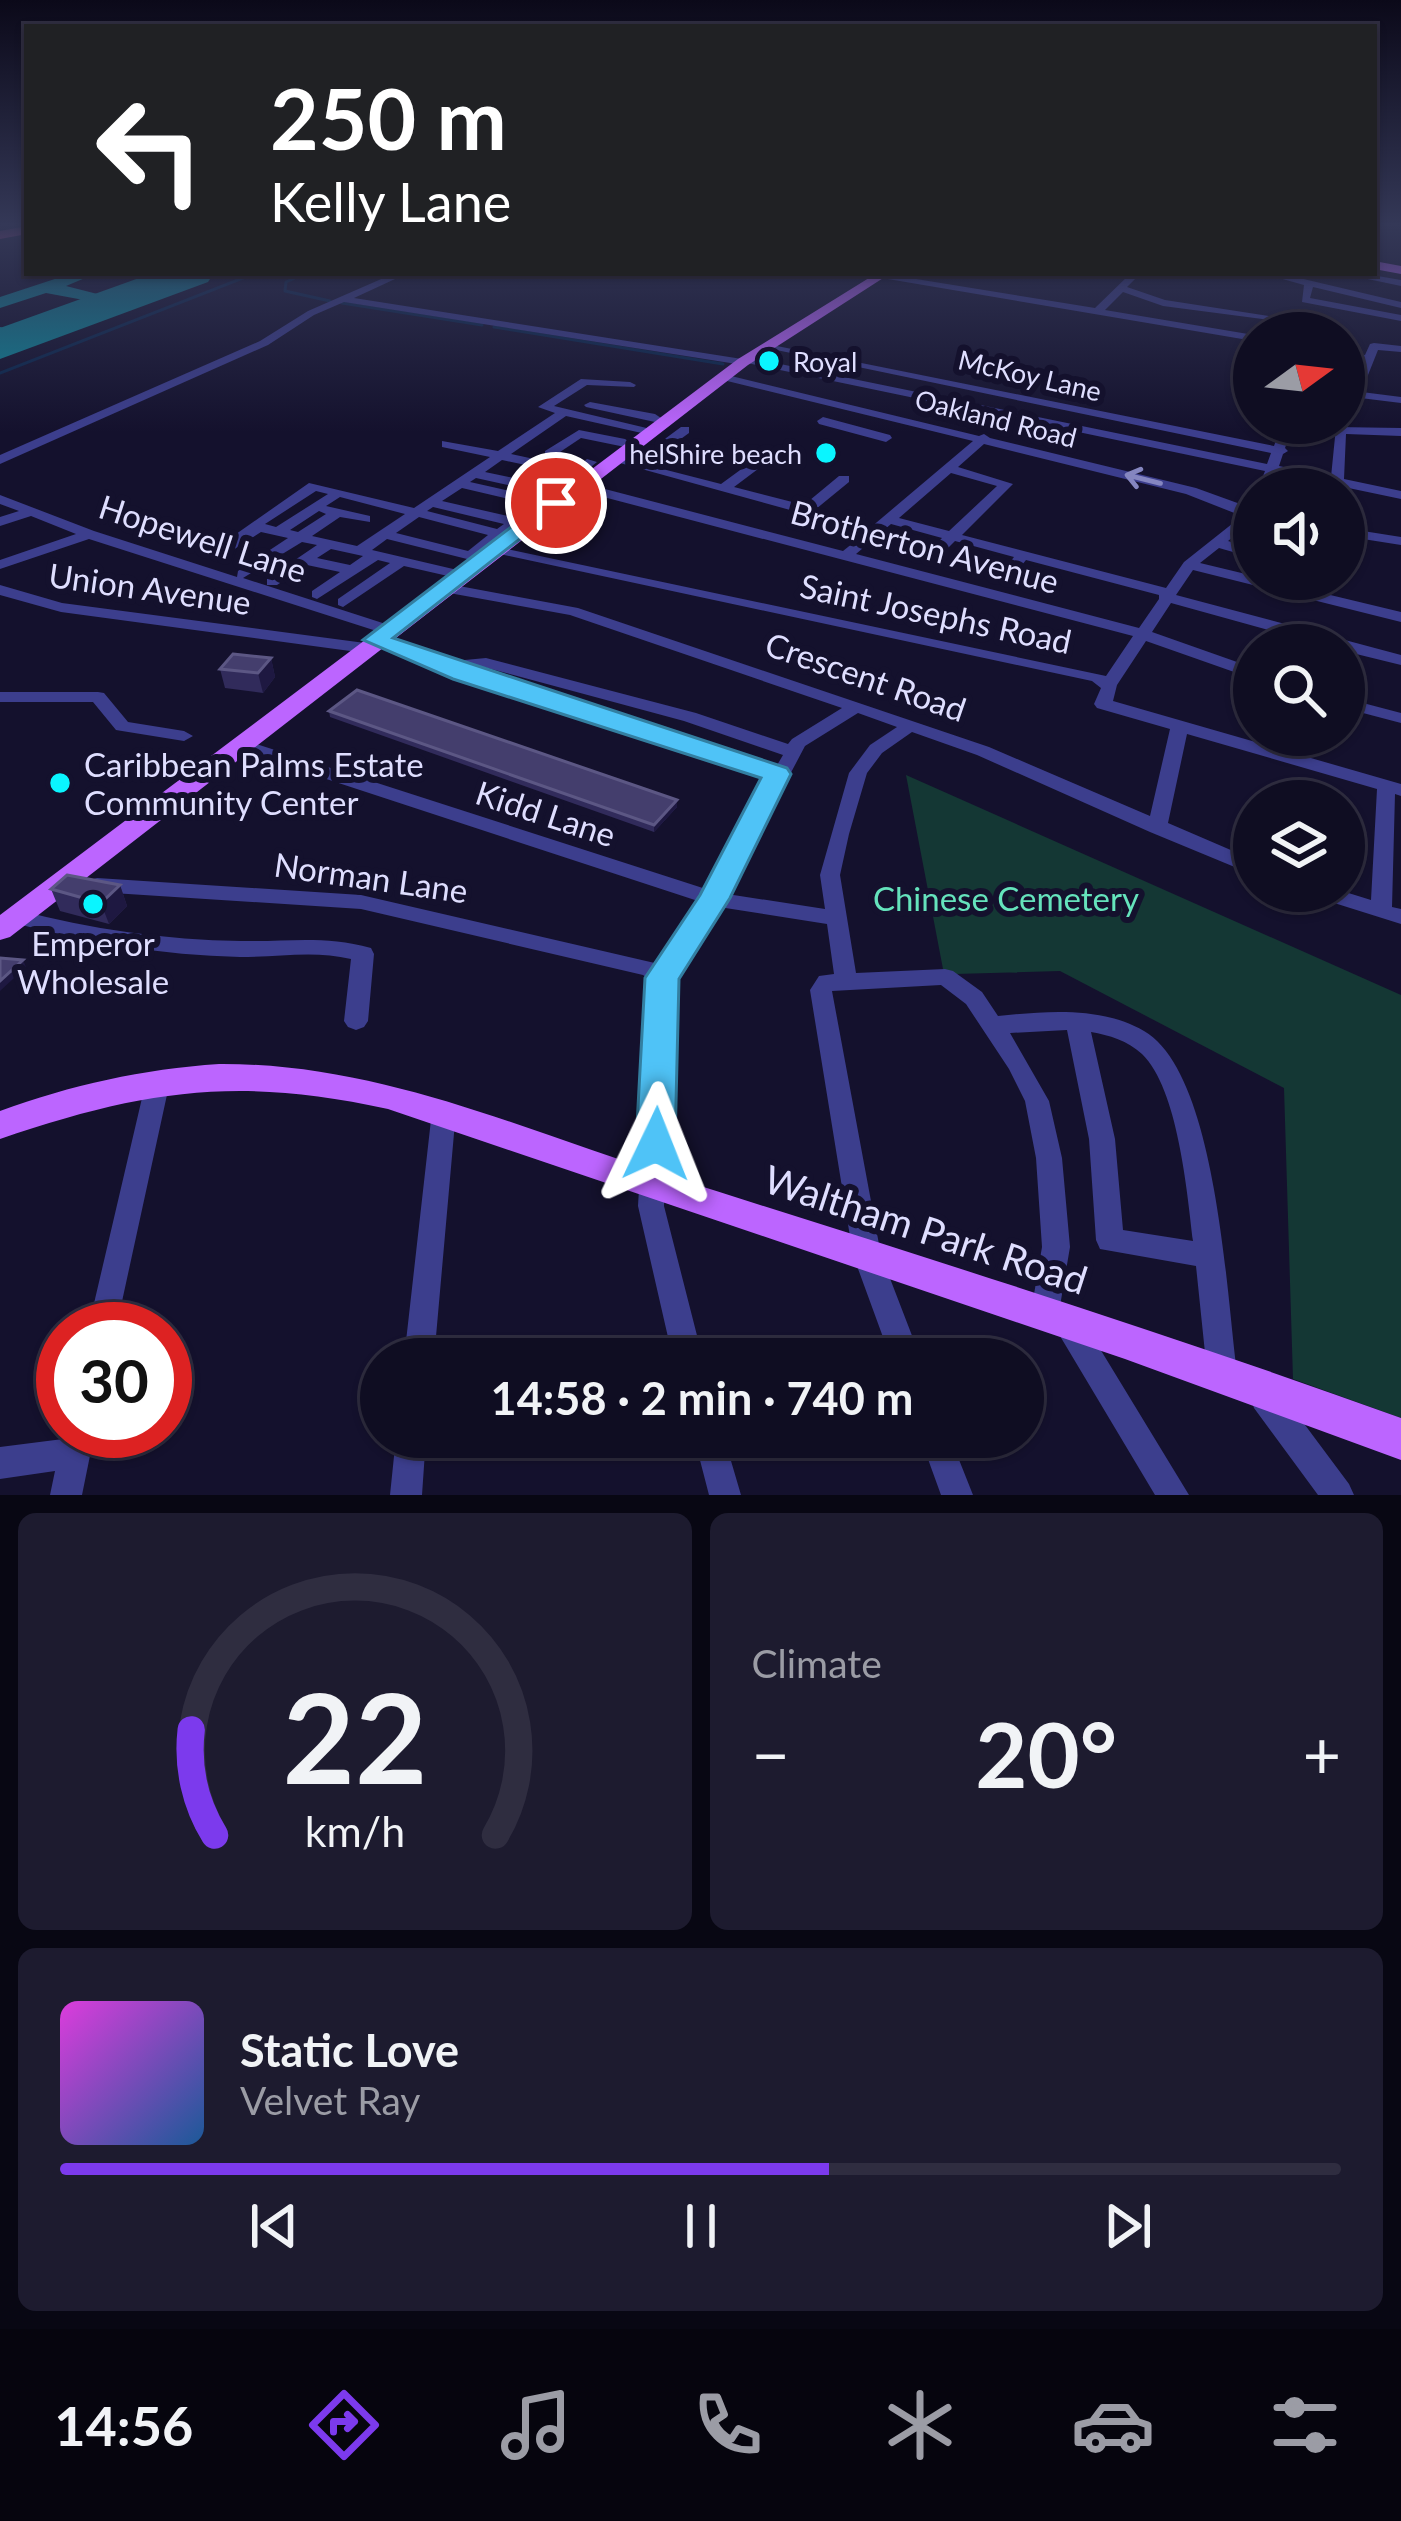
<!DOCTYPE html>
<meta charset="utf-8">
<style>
:root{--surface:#0f0d22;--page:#1d1b2f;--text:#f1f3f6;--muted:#9b9ca5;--line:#2f2d40;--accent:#7c3aed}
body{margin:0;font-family:Lato,sans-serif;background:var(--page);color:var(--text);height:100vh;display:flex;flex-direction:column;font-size:45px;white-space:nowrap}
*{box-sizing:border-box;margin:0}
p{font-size:39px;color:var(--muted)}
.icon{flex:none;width:66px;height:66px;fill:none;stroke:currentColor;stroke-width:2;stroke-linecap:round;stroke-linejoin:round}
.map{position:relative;height:1495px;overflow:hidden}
.details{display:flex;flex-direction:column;gap:18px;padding:18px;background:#080713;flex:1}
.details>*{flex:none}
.hud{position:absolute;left:24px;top:24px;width:1353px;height:252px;border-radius:0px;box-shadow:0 3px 9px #0004,0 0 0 3px var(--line);background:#202124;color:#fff;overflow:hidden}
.needle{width:78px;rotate:75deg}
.fabs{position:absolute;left:1233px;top:312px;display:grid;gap:24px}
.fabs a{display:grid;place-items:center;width:132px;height:132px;border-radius:50%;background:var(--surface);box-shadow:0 3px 9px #0004,0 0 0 3px var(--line);font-size:60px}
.speed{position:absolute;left:36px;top:1302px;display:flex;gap:24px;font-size:60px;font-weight:700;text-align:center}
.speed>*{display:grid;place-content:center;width:156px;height:156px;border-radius:50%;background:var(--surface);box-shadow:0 3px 9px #0004,0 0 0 3px var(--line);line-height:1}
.speed .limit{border:18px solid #d22;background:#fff;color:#111}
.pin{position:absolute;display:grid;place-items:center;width:102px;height:102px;color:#fff;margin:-51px;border:6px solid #fff;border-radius:50%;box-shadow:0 3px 12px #0007}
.me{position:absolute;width:132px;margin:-66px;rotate:2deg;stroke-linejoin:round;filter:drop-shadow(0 0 9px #0008)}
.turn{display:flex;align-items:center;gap:42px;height:252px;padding:0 48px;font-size:54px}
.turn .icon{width:156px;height:156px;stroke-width:2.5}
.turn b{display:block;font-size:84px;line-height:102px}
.big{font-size:90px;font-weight:700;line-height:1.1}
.details .card{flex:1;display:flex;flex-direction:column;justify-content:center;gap:18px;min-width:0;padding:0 42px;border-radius:18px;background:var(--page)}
.details .dial{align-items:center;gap:0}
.dial svg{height:312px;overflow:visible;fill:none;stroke:var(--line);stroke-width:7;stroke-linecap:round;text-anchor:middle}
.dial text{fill:var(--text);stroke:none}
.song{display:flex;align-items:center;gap:36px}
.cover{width:144px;height:144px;border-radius:18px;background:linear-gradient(135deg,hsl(300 70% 55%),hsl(210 70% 35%))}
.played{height:12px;border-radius:6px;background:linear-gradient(90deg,var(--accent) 60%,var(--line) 60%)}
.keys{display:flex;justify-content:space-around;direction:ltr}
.heat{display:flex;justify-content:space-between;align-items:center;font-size:66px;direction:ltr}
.details .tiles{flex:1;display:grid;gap:18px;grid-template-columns:1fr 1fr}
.card:last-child{grid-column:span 2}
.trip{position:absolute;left:360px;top:1338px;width:684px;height:120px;border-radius:60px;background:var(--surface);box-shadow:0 3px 9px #0004,0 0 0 3px var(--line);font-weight:700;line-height:120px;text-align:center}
.tab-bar{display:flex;height:192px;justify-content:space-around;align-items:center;background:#06050e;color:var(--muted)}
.tab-bar .icon{width:84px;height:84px}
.tab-bar .current{color:var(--accent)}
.tab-bar b{font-size:54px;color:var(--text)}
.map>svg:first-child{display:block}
</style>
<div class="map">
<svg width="1401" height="1495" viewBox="0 0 1401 1495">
<rect width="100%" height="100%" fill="#14112d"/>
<path fill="#143734" d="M906,775L1401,995V1418L1293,1379L1284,1088L1060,971L955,974L943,969Z"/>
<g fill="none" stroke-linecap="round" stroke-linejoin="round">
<path stroke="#0a274d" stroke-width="3" d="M306,273L286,282L285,291L330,301
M342,303L482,325
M494,327L723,364
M0,373L256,273"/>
<path fill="#0f8396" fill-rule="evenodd" d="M73,273H97L66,286L125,301L116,306L46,293L0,308V297Z
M0,327L26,333L28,337L19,343L0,339Z"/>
<path fill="#0f8396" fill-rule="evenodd" d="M153,273H214L208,282L0,359V328Z"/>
<path fill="#3c3e8d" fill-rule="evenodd" d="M0,223H7L0,226Z
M395,273H408L354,298L742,359L746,357L1267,464L1271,453L762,347L767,344L1274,446L1282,423H1294L1285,448L1288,451L1283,454L1279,466L1331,477L1336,427L1401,428V436L1346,434L1344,479L1401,491V499L1277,473L1272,489H1258L1265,471L747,363L743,365L344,302L314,315L268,345L0,464V455L260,341L308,311Z
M879,273L1095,308L1131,273H1141L1127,287L1165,300L1275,317L1270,320L1163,306L1123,292L1105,310L1254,335V341L882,278L877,275Z
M1199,273H1233C1225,278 1207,278 1199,273Z
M1261,273H1278L1401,302V308L1313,287L1310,298L1401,315V321L1302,302L1304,285Z
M1339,273H1360L1401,280V286Z
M1374,343L1401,346V352L1378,350L1366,380L1346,390L1401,397V403L1344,396V383L1357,376L1363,361L1344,357V351L1365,355L1370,344Z
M723,374L979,436L984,434L990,438L1196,488L1254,509V520L1228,541L1254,549V558L1219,548L1200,563L1254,576V579H1264L1401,612V622L1193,570L1176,595L1401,655V665L1344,651V645H1322L1171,603L1152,632L1254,668V679L1146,641L1117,685L1113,701L1401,784V796L1395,794L1392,907L1401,909V924L1312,896L1309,891H1342L1371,900L1377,789L1187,734L1168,823L1254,860V875L1150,832L977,755L912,732L882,753L867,773L849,834L840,875L856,973L945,969L953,971L982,992L998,1016C1046,1011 1101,1006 1144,1031C1217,1073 1226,1293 1237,1372L1233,1382L1222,1386L1211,1382L1207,1372L1196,1266L1100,1249L1096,1240L1089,1139L1067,1030L1010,1033L1049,1101L1062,1158L1070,1247L1059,1312L1055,1321L1045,1325L1035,1321L1031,1312L1042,1247L1036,1158L1025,1101L1009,1069L966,1004L941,985L832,991L881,1255L921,1359H891L853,1255L810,990L819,976L834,974L827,924L719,907L673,979L664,1206L703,1359H673L638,1206L651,981L643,975L361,909L97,892L90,890L87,885L90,880L97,878L361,895L659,964L701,902L235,749L232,745L241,740L247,741L709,890L770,778L452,671L441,670L439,667L369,643L367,640L369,637H381L454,661L486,658L696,713L788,744L792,739L842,708L570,615L438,591L435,588L443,583L578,608L989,747L1150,816L1170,729L1097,708L1094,704L1101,688L1092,681L486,551L471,560L387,539L372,550L466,572L468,575L461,579L404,566L343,607L338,605V599L390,563L378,560L317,599L312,597V591L340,572L307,565L277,585H267V579L317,545L302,542L243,578L395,627L397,630L389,635L89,539L0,569V560L76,534L31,516L0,526V517L19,511L0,504V495L94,531L237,577L238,571L288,538L261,532L219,559H209V553L309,483L414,508L490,457L442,447V441L498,451L555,413L538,407L581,379L630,382L636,385L634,387L587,385L554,406L655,430V436L566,416L511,454L576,468L587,459L597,462L493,546L1106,676L1133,636L573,489V483L578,482L843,551L863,535L801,513L609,460L615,456L635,461L681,427H689V433L678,441L726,453V459L671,447L647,465L721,484L758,457H766V463L734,487L804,505L839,476H849V482L816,509L870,528L973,441L719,379L717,377ZM984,444L1186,494L1242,516L1184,562L1166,588L962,535L1013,484L958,467ZM502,460L568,474L552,486L485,472ZM951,473L997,486L949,531L899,518ZM476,478L544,493L537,497L470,482ZM462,488L530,504L512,517L442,501ZM316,491L328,494L276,527L265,524ZM340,497L405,514L357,546L312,536L340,517L370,522V516L326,506ZM433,507L504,524L497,529L427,511ZM319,511L326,514L298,532L290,530ZM419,517L488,535L468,551L396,533ZM891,524L942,538L925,555V561H935L955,541L1014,557L998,577L1000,580H1010L1026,560L1159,595V599L1139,628L856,554ZM331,549L363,556L350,565L317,558ZM480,666L684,721L783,755L776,767L473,667ZM858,713L897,727L870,745L849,773L820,875L825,909L727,894L805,746ZM1091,1032C1109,1035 1128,1041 1142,1054C1178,1089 1187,1191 1193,1241L1123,1230L1115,1139Z
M590,402L655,414L661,418L655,422L586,407L584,405Z
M823,417L890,435L892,438L886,442L819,424L817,421Z
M579,430L625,439L631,443L625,447L581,438L560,452L572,455V461L545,457V451Z
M1344,528L1401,537V545L1344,536Z
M1349,551L1356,555L1351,569L1344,573V552Z
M0,585L62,603L365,643L373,648L365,653L61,612L0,595Z
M0,692H98L104,693L128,722L184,731L193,736L184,741L122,731L116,730L93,702H0Z
M1344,698L1401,713V723L1344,708Z
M18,910C90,929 166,940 241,941C288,942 323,935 371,948L374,954L368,1021L364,1027L356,1030L348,1027L344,1021L351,959C315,950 278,957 240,957C163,955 85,943 11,922L7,917L11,912Z
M158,1071L167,1074L170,1081L116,1329H88L146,1081L149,1074Z
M444,1101L453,1104L456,1111L434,1359H404L432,1111L435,1104Z
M1070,1312L1080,1316L1189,1495H1155L1060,1336L1056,1326L1060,1316Z
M1265,1382L1276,1386L1349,1484L1354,1495H1318L1254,1408L1250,1397L1254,1386Z
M65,1431H95L82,1495H50L55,1471L0,1479V1447L63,1439Z
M396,1437H426L422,1495H390Z
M694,1437H724L741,1495H709Z
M920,1437H950L973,1495H941Z"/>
<path fill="#bc65ff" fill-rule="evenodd" d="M1374,261L1401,266V274L1374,269Z
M877,273H891L748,365L10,937L0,940V915L738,359Z
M219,1064C380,1063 523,1130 675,1178C918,1255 1161,1331 1401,1418V1460L1125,1359L388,1109C238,1076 144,1090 0,1139V1111C71,1085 143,1069 219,1064Z"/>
<path fill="#ff59b2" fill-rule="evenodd" d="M27,226V234L0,239V231Z"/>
</g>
<path fill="#312b5b" d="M271,658L275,677L263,693L225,688L220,669Z
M329,711L677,800V807L654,832L330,717Z
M120,885L127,906L109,924L60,911L51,889Z"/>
<path fill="#1e1841" d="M271,658L275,677L263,693L258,673Z
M677,800V807L654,832V825Z
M120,885L127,906L109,924L101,903Z
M23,960L26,967L0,991V981Z"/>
<path fill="#443e6d" stroke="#5c5784" stroke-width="3" d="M233,654L271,658L258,673L220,669Z
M357,690L677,800L654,825L329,711Z
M67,875L120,885L101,903L51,889Z
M0,958L23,960L0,981Z"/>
<defs><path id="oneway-shaft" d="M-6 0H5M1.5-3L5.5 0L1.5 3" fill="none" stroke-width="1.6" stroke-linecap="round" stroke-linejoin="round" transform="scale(3)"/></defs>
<use stroke="#8586c0" href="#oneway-shaft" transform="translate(1143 479) rotate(-166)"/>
<linearGradient id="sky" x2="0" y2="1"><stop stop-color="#0b0919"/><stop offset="0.52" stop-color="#343857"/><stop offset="1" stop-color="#343857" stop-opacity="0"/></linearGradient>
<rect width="1401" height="432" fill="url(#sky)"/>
<path fill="#4fc3f7" stroke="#337fa1" stroke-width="3" d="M548,499L566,503L393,638L787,768L791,774L730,898L679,979L675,1144L669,1156L656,1161L642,1156L636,1144L645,978L700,895L761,778L453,679L363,640Z"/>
<g fill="#0af5ff" stroke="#14112d" stroke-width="4.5">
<circle cx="769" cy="361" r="12"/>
<circle cx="826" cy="453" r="12"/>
<circle cx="60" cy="783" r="12"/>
<circle cx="93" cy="904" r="12"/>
</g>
<g text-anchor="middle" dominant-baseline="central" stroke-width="12" stroke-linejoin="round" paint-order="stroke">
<g font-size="27" fill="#dfdeff" stroke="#14112d" text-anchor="start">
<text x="793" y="361">Royal</text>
<text x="802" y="453" text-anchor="end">helShire beach</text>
</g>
<g font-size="27" fill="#dfdeff" stroke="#14112d">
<text transform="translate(1030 375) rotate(13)">McKoy Lane</text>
<text transform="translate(996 418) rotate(14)">Oakland Road</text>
</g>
<g font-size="33" fill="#dfdeff" stroke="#14112d">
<text transform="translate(203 538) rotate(18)">Hopewell Lane</text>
<text transform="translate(925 546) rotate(15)">Brotherton Avenue</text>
<text transform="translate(150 588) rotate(8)">Union Avenue</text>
<text transform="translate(936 613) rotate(12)">Saint Josephs Road</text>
<text transform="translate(866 676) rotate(19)">Crescent Road</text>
<text transform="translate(546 813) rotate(18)">Kidd Lane</text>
<text transform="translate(371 877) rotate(8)">Norman Lane</text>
</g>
<g font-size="33" fill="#dfdeff" stroke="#14112d" text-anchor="start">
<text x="84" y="764">Caribbean Palms Estate<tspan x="84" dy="38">Community Center</tspan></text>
<text x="93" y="943" text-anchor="middle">Emperor<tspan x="93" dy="38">Wholesale</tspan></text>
</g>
<g font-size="33" fill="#65e3bc" stroke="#14112d">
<text x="1006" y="898">Chinese Cemetery</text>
</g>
<g font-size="39" fill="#dfdeff" stroke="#14112d">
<text transform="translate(926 1229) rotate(18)">Waltham Park Road</text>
</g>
</g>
</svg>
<div class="fabs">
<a><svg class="needle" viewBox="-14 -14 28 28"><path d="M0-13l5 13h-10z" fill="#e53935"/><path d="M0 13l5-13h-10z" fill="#9b9ca5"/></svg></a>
<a><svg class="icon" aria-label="sound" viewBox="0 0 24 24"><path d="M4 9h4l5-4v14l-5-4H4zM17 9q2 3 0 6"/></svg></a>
<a><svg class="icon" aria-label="search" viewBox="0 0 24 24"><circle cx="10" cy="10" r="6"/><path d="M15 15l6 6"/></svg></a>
<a><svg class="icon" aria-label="layers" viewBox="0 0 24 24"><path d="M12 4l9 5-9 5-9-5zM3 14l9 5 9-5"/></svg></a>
</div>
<div class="speed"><div class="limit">30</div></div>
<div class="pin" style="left:556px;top:503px;background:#d93025"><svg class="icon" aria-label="arrive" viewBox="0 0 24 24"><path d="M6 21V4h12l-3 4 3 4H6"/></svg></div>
<svg class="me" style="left:656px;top:1144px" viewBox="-20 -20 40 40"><path d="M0-17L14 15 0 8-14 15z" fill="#4fc3f7" stroke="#fff" stroke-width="4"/></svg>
<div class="trip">14:58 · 2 min · 740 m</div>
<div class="hud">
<div class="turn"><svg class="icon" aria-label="left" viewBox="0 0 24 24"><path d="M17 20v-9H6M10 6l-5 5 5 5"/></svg><div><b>250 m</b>Kelly Lane</div></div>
</div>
</div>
<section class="details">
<div class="tiles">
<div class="card dial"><svg viewBox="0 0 100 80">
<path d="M14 69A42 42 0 1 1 86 69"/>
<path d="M14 69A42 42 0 0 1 8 42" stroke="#7c3aed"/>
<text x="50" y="56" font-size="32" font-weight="700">22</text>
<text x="50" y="72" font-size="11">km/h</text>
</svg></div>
<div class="card"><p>Climate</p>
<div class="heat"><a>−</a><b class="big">20°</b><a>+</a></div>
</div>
<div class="card">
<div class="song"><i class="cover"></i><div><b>Static Love</b><p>Velvet Ray</p></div></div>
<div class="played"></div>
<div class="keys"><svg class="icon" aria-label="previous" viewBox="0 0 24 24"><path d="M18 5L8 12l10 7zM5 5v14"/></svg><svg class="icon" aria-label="pause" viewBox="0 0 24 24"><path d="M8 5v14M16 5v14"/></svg><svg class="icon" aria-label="next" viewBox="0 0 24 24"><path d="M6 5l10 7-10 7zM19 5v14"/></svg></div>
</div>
</div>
</section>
<nav class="tab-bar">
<b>14:56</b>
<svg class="icon current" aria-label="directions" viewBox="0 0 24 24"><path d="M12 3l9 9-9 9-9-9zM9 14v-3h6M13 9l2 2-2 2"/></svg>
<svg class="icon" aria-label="music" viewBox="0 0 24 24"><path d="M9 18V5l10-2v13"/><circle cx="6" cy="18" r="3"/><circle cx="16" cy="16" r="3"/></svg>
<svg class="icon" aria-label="phone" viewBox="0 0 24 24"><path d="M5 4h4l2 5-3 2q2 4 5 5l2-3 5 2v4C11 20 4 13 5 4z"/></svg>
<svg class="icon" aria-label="climate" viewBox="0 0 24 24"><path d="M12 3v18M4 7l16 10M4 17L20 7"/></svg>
<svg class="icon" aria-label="car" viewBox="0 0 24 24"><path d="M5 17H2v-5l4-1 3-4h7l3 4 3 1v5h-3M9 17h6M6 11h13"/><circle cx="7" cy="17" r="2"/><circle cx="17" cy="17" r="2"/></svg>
<svg class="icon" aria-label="filters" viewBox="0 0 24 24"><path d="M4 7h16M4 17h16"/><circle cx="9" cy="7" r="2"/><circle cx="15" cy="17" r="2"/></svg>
</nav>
